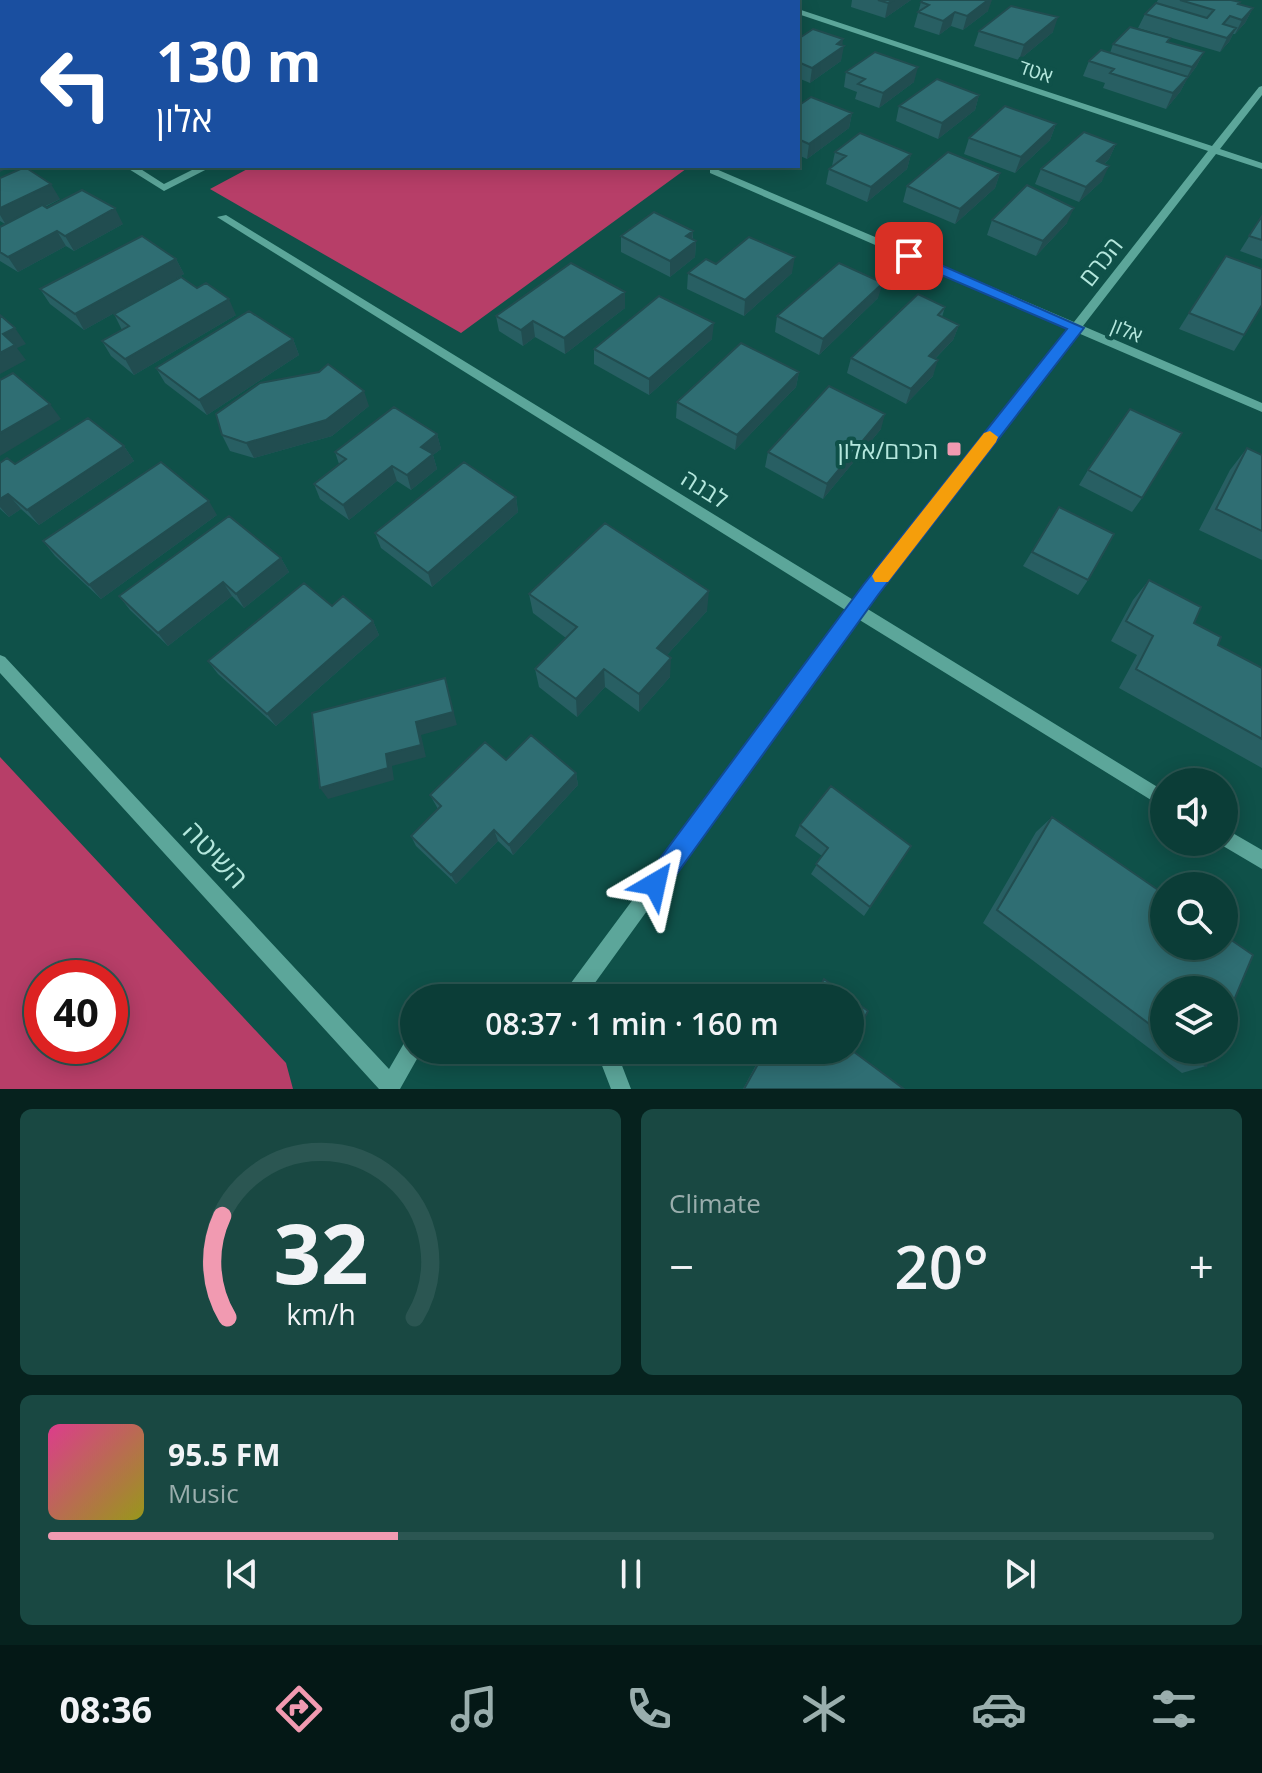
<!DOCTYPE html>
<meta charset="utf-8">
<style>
:root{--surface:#0b3d37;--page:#194842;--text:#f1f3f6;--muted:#9aaead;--line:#2b5652;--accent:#f19ab1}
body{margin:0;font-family:"Open Sans",Heebo,sans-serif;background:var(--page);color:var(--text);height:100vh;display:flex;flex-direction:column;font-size:30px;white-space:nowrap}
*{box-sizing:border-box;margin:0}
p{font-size:26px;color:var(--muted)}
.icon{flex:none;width:44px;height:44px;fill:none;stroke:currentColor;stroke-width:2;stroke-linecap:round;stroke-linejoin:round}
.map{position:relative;height:1089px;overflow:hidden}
.side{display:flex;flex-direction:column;gap:20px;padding:20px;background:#06221e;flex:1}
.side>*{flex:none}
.hud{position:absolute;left:0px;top:0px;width:800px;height:168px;box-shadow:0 4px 20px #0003,0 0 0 2px var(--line);background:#1a4fa0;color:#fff;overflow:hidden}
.controls{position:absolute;left:1150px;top:768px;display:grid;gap:16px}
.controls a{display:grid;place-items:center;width:88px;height:88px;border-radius:50%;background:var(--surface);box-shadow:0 4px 20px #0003,0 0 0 2px var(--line);font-size:40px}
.speed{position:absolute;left:24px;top:960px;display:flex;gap:16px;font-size:40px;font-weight:700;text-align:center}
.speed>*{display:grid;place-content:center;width:104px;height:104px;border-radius:50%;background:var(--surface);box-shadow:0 4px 20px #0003,0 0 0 2px var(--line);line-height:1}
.speed .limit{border:12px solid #d22;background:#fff;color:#111}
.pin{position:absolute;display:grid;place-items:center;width:68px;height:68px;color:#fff;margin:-34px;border-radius:16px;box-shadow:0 4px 12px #0006}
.me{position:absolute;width:88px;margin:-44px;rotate:36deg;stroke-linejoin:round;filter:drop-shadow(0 0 6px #0008)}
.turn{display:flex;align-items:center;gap:28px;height:168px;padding:0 24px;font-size:36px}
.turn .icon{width:104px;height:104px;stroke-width:2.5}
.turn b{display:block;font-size:56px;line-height:68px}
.big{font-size:60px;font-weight:600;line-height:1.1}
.side .card{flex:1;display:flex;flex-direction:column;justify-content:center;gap:12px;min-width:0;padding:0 28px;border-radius:12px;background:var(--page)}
.side .dial{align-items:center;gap:0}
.dial svg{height:208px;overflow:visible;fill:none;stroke:var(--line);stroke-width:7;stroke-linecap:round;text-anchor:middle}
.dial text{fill:var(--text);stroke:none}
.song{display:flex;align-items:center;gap:24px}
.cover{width:96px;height:96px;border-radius:12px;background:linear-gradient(135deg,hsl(330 70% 55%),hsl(60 70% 35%))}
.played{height:8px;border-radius:4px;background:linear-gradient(90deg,var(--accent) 30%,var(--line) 30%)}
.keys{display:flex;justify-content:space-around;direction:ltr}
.heat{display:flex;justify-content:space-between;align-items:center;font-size:44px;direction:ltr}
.side .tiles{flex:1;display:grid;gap:20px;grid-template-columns:1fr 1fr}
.card:last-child{grid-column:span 2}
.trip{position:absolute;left:400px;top:984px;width:464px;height:80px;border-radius:40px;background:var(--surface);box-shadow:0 4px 20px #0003,0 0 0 2px var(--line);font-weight:600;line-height:80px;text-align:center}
.menu{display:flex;height:128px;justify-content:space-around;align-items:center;background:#041816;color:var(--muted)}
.menu .icon{width:56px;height:56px}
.menu .on{color:var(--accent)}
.menu b{font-size:36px;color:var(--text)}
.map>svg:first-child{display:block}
</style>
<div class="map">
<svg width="1262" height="1089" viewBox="0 0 1262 1089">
<rect width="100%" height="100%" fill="#0f5149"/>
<path fill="#b73e68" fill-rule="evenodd" d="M253,166H690L461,333L210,189Z
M0,757L286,1063L293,1089H0ZM42,978H110V1046H42Z"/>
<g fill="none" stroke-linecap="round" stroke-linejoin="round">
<path fill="#5ca69a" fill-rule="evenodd" d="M298,0H309L311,2H300Z
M762,0H774L776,2H764Z
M798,9L1212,146L1259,87L1262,86V95L1220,149L1262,163V169L1216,154L1083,326L1262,403V412L1078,333L866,608L1164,791V808L858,619L584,998H562L565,991L847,611L217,217L226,215L855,601L1068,329L710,173V169H716L1074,322L1208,151L798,14Z
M0,84L2,85V91L0,90Z
M124,166H136L164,184L200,166H213L164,191Z
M0,655L5,657L389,1069L407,1038L414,1035V1050H422L400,1089H379L0,673Z
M1224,828L1262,850V869L1218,843L1224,842Z
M503,983C520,983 538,984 554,991L557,998H467L470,991Z
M596,1050H616L631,1089H611Z"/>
</g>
<path fill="#285f63" d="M392,0H464V2H393Z
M852,0H911L885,18L851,7Z
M1158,0H1231L1239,4L1253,8L1245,23L1235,34H1233L1229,42L1220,52L1138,28L1145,14L1156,3Z
M921,2L988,11L963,30L951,26L939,35L914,27Z
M979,31L1053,32L1019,60L974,46Z
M798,39L842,45L841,61L810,83L798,78Z
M1168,42L1204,52L1196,67L1187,79L1180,92L1166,109L1103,88L1105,83L1083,76L1089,61L1110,53L1113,44Z
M846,72L914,82L879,108L855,99L857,92L844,87Z
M979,95L975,110L938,139L896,121L899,106Z
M798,106L852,113L849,128L807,159L798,155Z
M1056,124L1050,140L1015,173L964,154L969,138Z
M1116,144L1109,159L1104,164L1102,181L1079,202L1035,184L1041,169Z
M835,152L911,154L907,169L867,202L826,184L829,169L832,166Z
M1000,173L995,188L955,224L903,202L907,186Z
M0,178L60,199L45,207L47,208L123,224L74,251L66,246L18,272L0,261V227L5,224L0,221Z
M1262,216V259L1240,251Z
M992,220L1067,223L1036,256L987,235Z
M693,231V239L696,241L695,257L670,277L621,252V236Z
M176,259L184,274L84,330L50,304L40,289Z
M716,264L792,273L744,316L687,289L688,273Z
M878,298L819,355L775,332L777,316Z
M945,307L942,317L959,325L953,340L935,359L933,376L906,404L847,373L851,358Z
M625,308L565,354L535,337L523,346L499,331L496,316Z
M1189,313L1244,335L1234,351L1179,329Z
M114,314L236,315L134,375L111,356L102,341L122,330Z
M293,339L299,355L207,415L165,383L156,368Z
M712,339L649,395L594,364V349Z
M799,372L796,387L735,450L676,418L677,402Z
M369,406L332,436L254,458L230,451L222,435Z
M881,429L823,499L765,467L768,452Z
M437,434L441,449L433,455L437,469L411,490L397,481L349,520L320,499L314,484L339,464L335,452Z
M124,446L134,461L39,525L21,509L9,517L0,509V463L15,464Z
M1247,448L1262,455V560L1199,530L1230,470Z
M1088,470L1142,498L1132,512L1079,485Z
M516,497L518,512L432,587L381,548L375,533Z
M1059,507L1088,580L1078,595L1023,566Z
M217,515L101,599L55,556L43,541Z
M281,558L289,572L244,608L232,596L168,646L130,610L119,596Z
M1149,580L1218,645L1262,668V768L1119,688L1137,655L1111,641L1133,600Z
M529,594L707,611L667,655L670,677L639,712L605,687L577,717L539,687L535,669L566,638L533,613Z
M332,606L373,621L379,635L276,726L218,674L208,661Z
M506,760L576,773L578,785L513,855L498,841L456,884L416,846L411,836L438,809L430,795Z
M1052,817L1164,990V1050H1213L1206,1066L1182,1073L983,923L1036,832Z
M800,825L911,846L864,916L811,874L822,856L795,836Z
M764,1050H850L904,1089H743Z"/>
<path fill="#214d50" d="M5,0H46L45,2H2V18L0,19V2Z
M193,0H229L228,2H188Z
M438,0H464V2H433Z
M648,0H673L670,2H645Z
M894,0H911L885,18L888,3Z
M988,0H992L988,11L963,30L967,16Z
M1253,8L1245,23L1235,34L1242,20Z
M955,12L951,26L939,35L943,21Z
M1058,17L1053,32L1019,60L1024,45Z
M1236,28L1229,42L1220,52L1227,38Z
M843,39L842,48L844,46L841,61L810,83L812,68Z
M1204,52L1196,67L1187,79L1180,92L1166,109L1173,93L1186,79L1192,67Z
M918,67L914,82L879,108L883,93Z
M979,95L975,110L938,139L942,123Z
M852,113L849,128L807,159L809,144Z
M1056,124L1050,140L1015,173L1021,157Z
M1116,144L1109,159L1090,176L1097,161Z
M2,151V166H12L0,172V152Z
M911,154L907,169L867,202L871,187Z
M1109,166L1102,181L1079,202L1086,187Z
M1000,173L995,188L955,224L960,209Z
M51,184L60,199L6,225L0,215V208Z
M115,208L123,224L74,251L65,236Z
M1074,208L1067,223L1036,256L1043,241Z
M57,231L66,246L18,272L8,257Z
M693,231L692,244L696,241L695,257L670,277V261L686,236Z
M795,257L792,273L744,316L745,300Z
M176,259L184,274L84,330L75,314Z
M883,283L878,298L819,355L823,339Z
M625,292V308L565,354L564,338Z
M229,299L236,315L134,375L125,359Z
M533,321L535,337L523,346L521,330Z
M714,323L712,339L649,395V379Z
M959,325L953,340L923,371L929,356Z
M15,328L26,344L17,348L26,360L0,374V353L3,334Z
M293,339L299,355L207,415L199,400Z
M938,360L933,376L906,404L911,389Z
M799,372L796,387L735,450L737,435Z
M364,391L369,406L332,436L254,458L246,443Z
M50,404L61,419L0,456V433Z
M885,414L881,429L823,499L827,484Z
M437,434L441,449L433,455L437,469L411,490L407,475L421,447Z
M124,446L134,461L39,525L27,510Z
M392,466L397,481L349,520L343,505Z
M8,494L21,509L9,517L0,507V499Z
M516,497L518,512L432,587L428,573Z
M209,501L217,515L101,599L89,585Z
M281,558L289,572L244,608L236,594Z
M223,582L232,596L168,646L158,633Z
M709,591L707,611L656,667L657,648Z
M373,621L379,635L276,726L267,714Z
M671,658L670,677L639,712V694Z
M604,669L605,687L577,717L576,699Z
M445,678L457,725L421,735L426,757L392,766L394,780L328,799L320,788L386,754L416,722Z
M576,773L578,785L513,855L509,845Z
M494,830L498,841L456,884L451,875Z"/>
<path fill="#2f6e73" stroke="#214d50" stroke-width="2" d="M30,0H63L67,2H24Z
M148,0H193L188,2H153Z
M218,0H268L270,1L267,2H213Z
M410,0H438L433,2H415Z
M470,0H496L502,2H466Z
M605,0H648L645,2H610Z
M679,0H717L715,1L718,2H675Z
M878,0H894L888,3Z
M923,0H988L967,16L955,12L943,21L918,12L929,5L921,2Z
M1180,0H1231L1240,2L1238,4L1253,8L1242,20L1230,16L1223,24L1236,28L1227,38L1145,14L1156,3L1207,18L1214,10Z
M1011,6L1058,17L1024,45L979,31Z
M0,11H2V33L0,32Z
M1130,27L1170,38L1167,42L1204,52L1192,67L1113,44Z
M813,29L843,39L837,44L844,46L812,68L798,62V39Z
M1101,50L1188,77L1173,93L1110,73L1114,69L1089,61Z
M875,52L918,67L883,93L858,84L865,79L846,72Z
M937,79L979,95L942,123L899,106Z
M811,97L852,113L809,144L798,139V106Z
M1005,106L1056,124L1021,157L969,138Z
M1084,132L1116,144L1097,161L1109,166L1086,187L1041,169Z
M860,133L911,154L871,187L829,169L846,156L835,152Z
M0,141L2,142V151L0,152Z
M948,152L1000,173L960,209L907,186Z
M25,167L51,184L0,208V178Z
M1027,185L1074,208L1043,241L992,220Z
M82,190L115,208L65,236L57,231L8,257L0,252V227L42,205L47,208Z
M654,212L693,231L686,236L696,241L670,261L621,236Z
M1262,216V240L1249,236Z
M142,236L176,259L75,314L40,289Z
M749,237L795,257L745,300L688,273L706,259L716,264Z
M1226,256L1262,269V305L1244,335L1189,313Z
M571,263L625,292L564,338L533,321L521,330L496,316Z
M839,263L883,283L823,339L777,316Z
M181,277L197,288L206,283L229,299L125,359L102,341L129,326L114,314Z
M918,294L945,307L938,315L959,325L929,356L938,360L911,389L851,358Z
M659,296L714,323L649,379L594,349Z
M249,311L293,339L199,400L156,368Z
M0,315L15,328L3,334L15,345L0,353Z
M741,343L799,372L737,435L677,402Z
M328,364L364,391L326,420L246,443L222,435L216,414L260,383L319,372Z
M13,373L50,404L0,433V380Z
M829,386L885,414L827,484L768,452Z
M394,407L437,434L421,447L433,454L407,475L392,466L343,505L314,484L346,459L335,452Z
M1130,409L1182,433L1142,498L1088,470Z
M88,418L124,446L27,510L8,494L0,499V463L7,458L15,464Z
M1247,448L1262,455V531L1216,509Z
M161,462L209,501L89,585L43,541Z
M464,462L516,497L428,573L375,533Z
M1059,507L1114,534L1088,580L1032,552Z
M229,516L281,558L236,594L223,582L158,633L119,596Z
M605,523L709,591L657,648L671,658L639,694L604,669L576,699L535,669L577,627L529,594Z
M1149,580L1201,607L1194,623L1221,637L1218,645L1262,668V739L1136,669L1153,636L1126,621Z
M304,583L332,606L343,596L373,621L267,714L208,661Z
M445,678L453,712L416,722L421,745L386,754L388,768L320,788L312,713Z
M531,735L576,773L509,845L494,830L451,875L411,836L441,806L430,795L485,742L506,760Z
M831,786L911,846L870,907L816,864L828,848L800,825Z
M1052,817L1164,894V946H1224V935L1253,955L1224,1024V990H1164V1035L997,910Z
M824,979L850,998H814Z
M850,998L868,1011L850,1045Z
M850,1049L904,1089H744L766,1050Z
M1185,1050H1213L1206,1066Z"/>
<path fill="#1a73e8" stroke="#114b97" stroke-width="2" d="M909,251L1084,328L878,595L663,893L655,896L647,893L643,884L647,876L864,584L1067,329L904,259L902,256Z"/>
<path fill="#f59e0b" d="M990,431L998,437L996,442L888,582H875L872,576L875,571L984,433Z"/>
<rect fill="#f19ab1" stroke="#0f5149" stroke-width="3" x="946" y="441" width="16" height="16" rx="4"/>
<g text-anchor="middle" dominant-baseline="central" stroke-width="8" stroke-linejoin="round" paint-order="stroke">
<g font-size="20" fill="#b4e7dd" stroke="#0f5149">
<text transform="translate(1036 71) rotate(19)">אטד</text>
<text transform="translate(1127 330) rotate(23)">אלון</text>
</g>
<g font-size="24" fill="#b4e7dd" stroke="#0f5149">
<text transform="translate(1100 261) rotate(-52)">הכרם</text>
<text transform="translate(705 488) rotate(32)">לבנה</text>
</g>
<g font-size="24" fill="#b4e7dd" stroke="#0f5149" text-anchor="end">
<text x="938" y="449">הכרם/אלון</text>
</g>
<g font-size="28" fill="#b4e7dd" stroke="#0f5149">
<text transform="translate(216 854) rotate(47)">השיטה</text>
</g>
</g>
</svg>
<div class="controls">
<a><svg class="icon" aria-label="sound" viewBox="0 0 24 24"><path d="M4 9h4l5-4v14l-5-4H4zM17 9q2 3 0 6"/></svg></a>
<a><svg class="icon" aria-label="search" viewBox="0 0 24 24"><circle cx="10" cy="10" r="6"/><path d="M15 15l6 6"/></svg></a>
<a><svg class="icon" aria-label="layers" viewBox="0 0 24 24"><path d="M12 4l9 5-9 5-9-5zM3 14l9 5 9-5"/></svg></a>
</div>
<div class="speed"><div class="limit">40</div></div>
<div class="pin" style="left:909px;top:256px;background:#d93025"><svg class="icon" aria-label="arrive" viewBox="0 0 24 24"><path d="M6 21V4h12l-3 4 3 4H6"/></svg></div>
<svg class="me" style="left:655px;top:884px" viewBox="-20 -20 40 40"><path d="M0-17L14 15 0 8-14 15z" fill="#1a73e8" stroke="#fff" stroke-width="4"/></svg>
<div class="trip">08:37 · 1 min · 160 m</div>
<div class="hud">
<div class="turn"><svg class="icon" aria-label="left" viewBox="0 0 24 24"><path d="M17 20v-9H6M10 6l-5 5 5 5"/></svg><div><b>130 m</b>אלון</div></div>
</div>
</div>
<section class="side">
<div class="tiles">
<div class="card dial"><svg viewBox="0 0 100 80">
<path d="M14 69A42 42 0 1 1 86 69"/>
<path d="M14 69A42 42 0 0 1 12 30" stroke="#f19ab1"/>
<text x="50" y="56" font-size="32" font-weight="700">32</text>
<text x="50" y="72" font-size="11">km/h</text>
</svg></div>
<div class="card"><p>Climate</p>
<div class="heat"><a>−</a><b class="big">20°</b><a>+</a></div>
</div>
<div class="card">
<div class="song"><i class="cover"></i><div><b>95.5 FM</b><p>Music</p></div></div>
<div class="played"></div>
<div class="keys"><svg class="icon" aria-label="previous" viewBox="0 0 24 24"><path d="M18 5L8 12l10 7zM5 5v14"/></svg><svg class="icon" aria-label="pause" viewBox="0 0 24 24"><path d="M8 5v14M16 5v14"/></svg><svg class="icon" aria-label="next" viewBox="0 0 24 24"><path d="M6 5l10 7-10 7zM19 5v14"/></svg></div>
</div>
</div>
</section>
<nav class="menu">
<b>08:36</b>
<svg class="icon on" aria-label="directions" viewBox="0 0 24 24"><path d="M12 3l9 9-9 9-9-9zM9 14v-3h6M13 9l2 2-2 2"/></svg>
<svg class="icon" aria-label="music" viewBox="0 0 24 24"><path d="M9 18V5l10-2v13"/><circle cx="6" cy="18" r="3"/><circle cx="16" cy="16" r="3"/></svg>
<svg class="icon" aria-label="phone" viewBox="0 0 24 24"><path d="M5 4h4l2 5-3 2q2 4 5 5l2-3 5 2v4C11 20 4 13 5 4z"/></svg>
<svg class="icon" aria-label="climate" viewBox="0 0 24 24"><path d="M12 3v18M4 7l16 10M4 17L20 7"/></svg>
<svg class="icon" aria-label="car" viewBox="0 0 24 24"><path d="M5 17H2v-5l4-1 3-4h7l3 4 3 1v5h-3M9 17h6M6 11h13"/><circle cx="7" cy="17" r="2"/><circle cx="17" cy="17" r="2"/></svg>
<svg class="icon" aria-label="filters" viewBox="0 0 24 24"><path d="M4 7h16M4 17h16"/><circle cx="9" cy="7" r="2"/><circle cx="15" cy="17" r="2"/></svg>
</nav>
